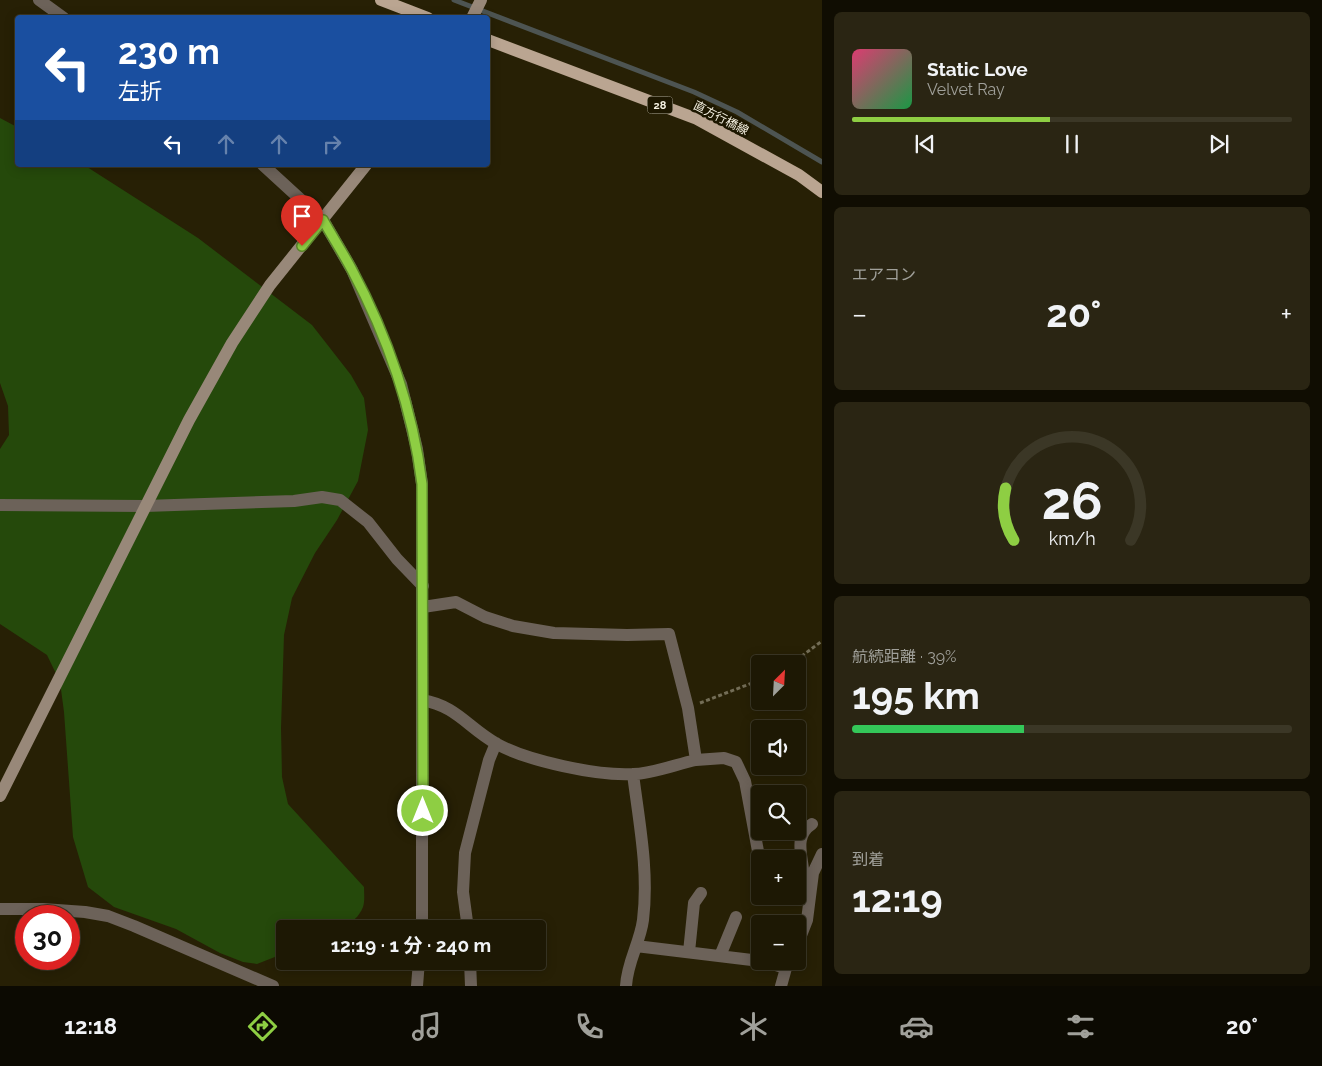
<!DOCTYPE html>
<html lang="ja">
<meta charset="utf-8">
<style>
:root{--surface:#1d1804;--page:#2a2513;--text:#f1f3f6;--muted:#a0a09a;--line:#3b3726;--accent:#8ece43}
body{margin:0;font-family:Raleway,"Noto Sans JP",sans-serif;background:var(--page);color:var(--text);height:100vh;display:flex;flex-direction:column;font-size:19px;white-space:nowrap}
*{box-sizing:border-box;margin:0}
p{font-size:16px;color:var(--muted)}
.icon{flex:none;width:28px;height:28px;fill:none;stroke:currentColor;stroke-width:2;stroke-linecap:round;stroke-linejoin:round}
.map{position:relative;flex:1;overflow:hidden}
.side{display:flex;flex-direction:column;gap:12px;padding:12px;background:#100d02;width:500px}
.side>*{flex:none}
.hud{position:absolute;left:15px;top:15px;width:475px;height:152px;border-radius:5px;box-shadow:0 2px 12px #0003,0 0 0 1px var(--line);background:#1a4fa0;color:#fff;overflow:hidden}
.needle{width:32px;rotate:24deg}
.controls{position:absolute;left:751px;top:655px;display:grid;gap:10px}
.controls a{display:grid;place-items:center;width:55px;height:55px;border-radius:5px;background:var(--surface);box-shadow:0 2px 12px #0003,0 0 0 1px var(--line);font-size:25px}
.speed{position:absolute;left:15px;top:905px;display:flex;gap:10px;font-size:25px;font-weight:700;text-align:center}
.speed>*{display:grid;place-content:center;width:65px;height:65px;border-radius:50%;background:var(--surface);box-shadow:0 2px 12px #0003,0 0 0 1px var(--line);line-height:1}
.speed .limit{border:8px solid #d22;background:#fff;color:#111}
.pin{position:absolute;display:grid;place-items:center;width:42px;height:42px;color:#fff;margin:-51px -21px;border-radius:50% 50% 50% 0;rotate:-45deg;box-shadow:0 0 5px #0007}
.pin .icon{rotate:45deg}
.me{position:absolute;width:55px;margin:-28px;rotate:0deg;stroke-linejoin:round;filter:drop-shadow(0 0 4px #0008)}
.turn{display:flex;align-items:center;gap:18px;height:105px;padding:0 20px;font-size:22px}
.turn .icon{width:65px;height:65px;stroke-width:2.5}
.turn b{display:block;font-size:35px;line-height:42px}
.lanes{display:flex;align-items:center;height:48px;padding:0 20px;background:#0003;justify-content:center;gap:25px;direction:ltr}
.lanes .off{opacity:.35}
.big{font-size:38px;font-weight:700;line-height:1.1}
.side .widget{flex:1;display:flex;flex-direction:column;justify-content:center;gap:8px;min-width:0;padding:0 18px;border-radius:8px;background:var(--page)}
.side .dial{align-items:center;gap:0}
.dial svg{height:130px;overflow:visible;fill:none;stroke:var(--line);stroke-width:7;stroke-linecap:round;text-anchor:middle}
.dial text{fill:var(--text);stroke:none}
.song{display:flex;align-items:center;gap:15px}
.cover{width:60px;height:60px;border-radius:8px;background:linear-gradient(135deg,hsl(340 70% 55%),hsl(140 70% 35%))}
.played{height:5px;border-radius:2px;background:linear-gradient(90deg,var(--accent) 45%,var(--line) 45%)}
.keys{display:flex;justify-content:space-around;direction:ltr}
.heat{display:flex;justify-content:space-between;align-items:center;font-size:28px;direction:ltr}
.charge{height:8px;border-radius:4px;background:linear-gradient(90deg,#34c759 39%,var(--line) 0)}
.trip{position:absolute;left:276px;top:920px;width:270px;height:50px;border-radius:5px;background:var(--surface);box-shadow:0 2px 12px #0003,0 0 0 1px var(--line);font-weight:700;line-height:50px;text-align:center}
.menu{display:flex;height:80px;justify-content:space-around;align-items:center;background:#0c0a02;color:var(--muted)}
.menu .icon{width:35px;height:35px}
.menu .current{color:var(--accent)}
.menu b{font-size:22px;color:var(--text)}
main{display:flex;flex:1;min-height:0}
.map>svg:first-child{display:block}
</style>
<main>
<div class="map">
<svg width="822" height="986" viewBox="0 0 822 986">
<rect width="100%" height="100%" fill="#272005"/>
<path fill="#25490b" d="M0,118L17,127L18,165H84L198,238L312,325L351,375L364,398L368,430L358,481L337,520L315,553L292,598L284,635L281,728L282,777L288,804L364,887C364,893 365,901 363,907C351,937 311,929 285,929V953L257,964L243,962L220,953L176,929L114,907L88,887L73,837L64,712L60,682L47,655L0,624V449L9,435L8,406L0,383Z"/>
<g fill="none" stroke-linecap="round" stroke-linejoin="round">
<path stroke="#4d5452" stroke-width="5" d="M454,0L694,92L737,112L822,162"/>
<path stroke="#736d56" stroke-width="3" stroke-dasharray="4 2.5" stroke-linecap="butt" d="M791,664L822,641
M700,703L760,680"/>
<path stroke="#6c6259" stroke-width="12" d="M39,0L64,18
M263,165L323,220L352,270L401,384L417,449L422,484V929
M0,505L145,506L294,501L322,497L340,500L368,522L397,559L423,586
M422,700C457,706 468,728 497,744C528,761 597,776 633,774C652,774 677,764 696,760L688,708L669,634L627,635L554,633L513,626L485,617L456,602L423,607
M696,760L724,758L736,762L745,781L760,862
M803,869C801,852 795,835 812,824
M0,909H43L85,912L108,916L134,926L273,986
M468,929L463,892L465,853L489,760L496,743
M798,943L807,920L813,873L822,854
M636,946L760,961
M689,952L694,903L701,893
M720,956L736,917
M470,961L471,986
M764,961L785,968
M417,986L419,961
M626,986C627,962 640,943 643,920C649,871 639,822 633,774
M781,986L788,961"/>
<path stroke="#988879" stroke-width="12" d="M472,18L481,0
M0,796L189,420L232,343L270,285L366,165"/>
<path stroke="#baa591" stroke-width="12" d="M381,0L428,18
M488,40L697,119L799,175L822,192"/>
</g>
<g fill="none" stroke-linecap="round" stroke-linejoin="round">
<defs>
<path id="route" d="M302,246L323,220C332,236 343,253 352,270C387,335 413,410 422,484L423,811"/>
</defs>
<use href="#route" stroke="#5c862c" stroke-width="12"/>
<use href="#route" stroke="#8ece43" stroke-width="9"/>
</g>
<g text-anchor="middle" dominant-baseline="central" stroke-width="5" stroke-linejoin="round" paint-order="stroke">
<rect fill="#1d1700" stroke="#b4b09e" stroke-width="1" x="647.5" y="96.5" width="25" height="17" rx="4"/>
<g font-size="11" font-weight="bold" fill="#f5f1e1">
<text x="660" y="105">28</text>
</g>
<g font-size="12" fill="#f5f1e1" stroke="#1d1700">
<text transform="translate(721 118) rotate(27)">直方行橋線</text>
</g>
</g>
</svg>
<div class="controls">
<a><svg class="needle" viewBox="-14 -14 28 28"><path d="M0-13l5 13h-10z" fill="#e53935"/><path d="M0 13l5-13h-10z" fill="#a0a09a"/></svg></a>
<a><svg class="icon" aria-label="sound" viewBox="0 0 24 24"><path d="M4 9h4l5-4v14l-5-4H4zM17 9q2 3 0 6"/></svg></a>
<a><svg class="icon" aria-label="search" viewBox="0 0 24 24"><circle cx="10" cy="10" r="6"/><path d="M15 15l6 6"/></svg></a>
<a>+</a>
<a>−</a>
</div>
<div class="speed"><div class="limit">30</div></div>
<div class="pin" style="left:302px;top:246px;background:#d93025"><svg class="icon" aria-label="arrive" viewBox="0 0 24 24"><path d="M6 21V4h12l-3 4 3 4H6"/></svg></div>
<svg class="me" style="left:423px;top:811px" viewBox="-20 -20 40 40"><circle r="17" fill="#8ece43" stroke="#fff" stroke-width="3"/><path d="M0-11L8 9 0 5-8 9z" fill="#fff"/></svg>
<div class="trip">12:19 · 1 分 · 240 m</div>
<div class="hud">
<div class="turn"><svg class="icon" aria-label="left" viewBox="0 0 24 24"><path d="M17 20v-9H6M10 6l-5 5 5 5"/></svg><div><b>230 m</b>左折</div></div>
<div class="lanes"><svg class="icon" aria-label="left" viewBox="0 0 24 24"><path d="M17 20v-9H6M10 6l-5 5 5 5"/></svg><svg class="icon off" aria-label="ahead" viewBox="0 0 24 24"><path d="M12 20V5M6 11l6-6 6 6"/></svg><svg class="icon off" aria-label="ahead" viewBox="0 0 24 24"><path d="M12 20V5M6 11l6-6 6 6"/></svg><svg class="icon off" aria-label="right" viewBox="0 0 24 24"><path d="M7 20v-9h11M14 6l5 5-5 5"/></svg></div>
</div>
</div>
<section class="side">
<div class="widget">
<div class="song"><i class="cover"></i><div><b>Static Love</b><p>Velvet Ray</p></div></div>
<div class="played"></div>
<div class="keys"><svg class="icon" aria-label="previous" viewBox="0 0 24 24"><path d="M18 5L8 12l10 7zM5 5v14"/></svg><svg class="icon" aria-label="pause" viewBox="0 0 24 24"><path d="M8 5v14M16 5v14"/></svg><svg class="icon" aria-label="next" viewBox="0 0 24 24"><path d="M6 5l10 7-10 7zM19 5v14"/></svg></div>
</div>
<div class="widget"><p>エアコン</p>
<div class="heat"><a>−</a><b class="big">20°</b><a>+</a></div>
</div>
<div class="widget dial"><svg viewBox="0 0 100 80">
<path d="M14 69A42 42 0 1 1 86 69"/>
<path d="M14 69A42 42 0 0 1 9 37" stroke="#8ece43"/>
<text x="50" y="56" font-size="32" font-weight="700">26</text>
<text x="50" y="72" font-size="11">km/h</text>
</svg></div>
<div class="widget"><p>航続距離 · 39%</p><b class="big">195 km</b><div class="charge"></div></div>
<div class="widget"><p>到着</p><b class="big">12:19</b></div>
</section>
</main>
<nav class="menu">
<b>12:18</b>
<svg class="icon current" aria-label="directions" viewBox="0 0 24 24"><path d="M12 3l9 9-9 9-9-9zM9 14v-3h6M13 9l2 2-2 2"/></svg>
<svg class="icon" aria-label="music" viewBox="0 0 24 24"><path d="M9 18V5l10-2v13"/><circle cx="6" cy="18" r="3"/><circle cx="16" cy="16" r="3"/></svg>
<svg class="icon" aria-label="phone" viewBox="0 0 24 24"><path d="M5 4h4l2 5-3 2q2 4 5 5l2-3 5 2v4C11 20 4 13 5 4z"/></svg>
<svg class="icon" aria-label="climate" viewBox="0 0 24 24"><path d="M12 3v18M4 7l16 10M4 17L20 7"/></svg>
<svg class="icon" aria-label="car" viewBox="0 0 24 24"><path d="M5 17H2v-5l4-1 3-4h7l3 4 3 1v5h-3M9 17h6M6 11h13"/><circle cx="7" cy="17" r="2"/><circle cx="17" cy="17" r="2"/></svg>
<svg class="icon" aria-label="filters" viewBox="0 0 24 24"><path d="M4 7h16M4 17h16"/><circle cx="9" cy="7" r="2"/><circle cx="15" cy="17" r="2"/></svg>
<b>20°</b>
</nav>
